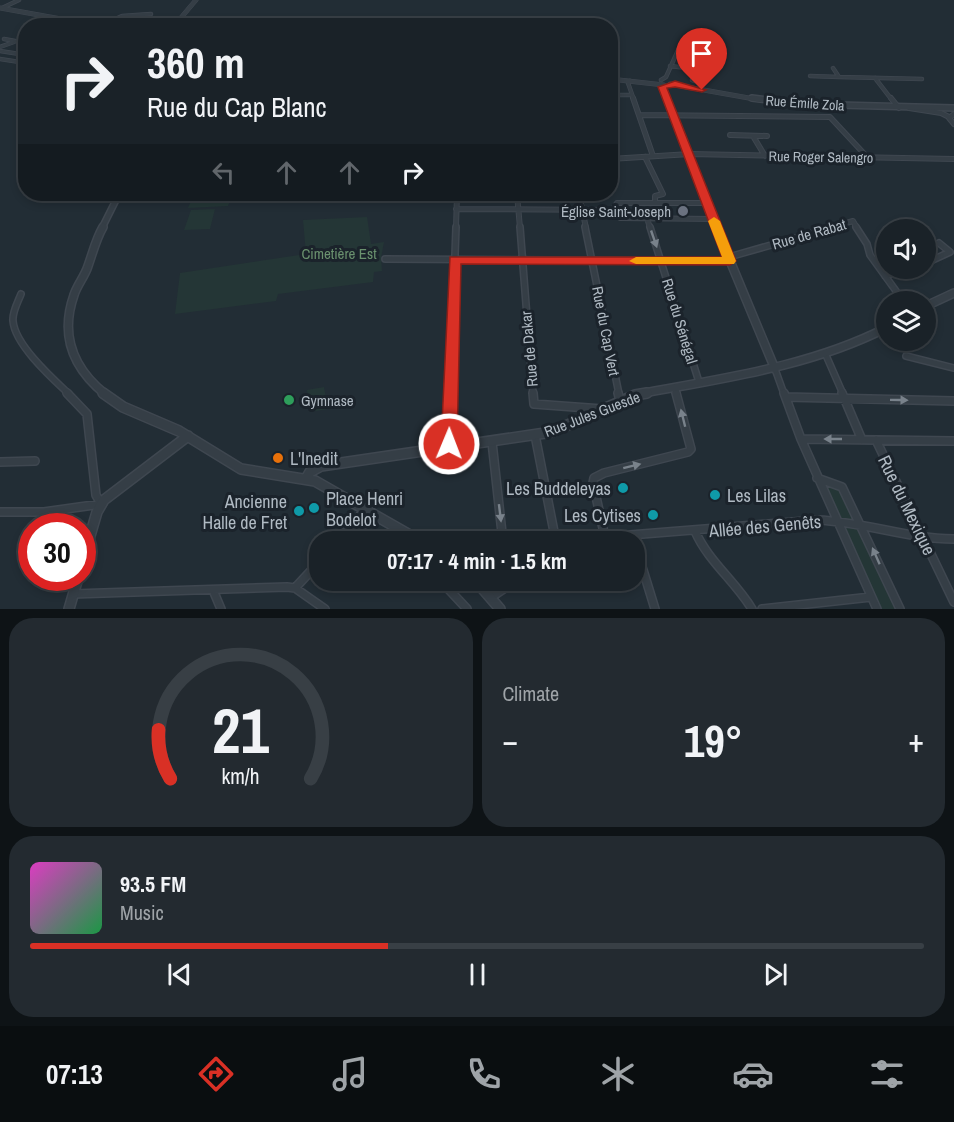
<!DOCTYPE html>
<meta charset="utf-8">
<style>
:root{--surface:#1a2228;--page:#232a30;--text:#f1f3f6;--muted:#9fa4a8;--line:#383f45;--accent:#d93025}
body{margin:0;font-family:"Archivo Narrow",sans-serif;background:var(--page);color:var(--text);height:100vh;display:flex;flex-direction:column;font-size:22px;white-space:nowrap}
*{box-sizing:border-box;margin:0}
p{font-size:20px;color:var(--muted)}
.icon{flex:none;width:33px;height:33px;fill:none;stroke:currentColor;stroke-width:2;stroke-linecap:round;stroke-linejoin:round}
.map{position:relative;height:609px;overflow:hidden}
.panel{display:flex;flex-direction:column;gap:9px;padding:9px;background:#0e1316;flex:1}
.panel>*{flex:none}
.top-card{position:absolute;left:18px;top:18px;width:600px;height:183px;border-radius:24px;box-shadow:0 3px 9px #0003,0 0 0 2px var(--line);background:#1a2228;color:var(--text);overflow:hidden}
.fabs{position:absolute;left:876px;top:219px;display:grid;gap:12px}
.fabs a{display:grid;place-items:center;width:60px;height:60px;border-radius:50%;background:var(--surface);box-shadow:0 3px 9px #0003,0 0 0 2px var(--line);font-size:30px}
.speed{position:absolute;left:18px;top:513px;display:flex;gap:12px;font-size:30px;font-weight:700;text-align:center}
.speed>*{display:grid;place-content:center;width:78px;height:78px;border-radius:50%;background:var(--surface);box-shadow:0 3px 9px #0003,0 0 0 2px var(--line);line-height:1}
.speed .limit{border:9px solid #d22;background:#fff;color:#111}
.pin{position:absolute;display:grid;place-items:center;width:51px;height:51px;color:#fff;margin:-62px -26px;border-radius:50% 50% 50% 0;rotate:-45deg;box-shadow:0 0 6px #0007}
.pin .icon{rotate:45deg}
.me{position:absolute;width:66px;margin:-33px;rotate:1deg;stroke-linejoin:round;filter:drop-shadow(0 0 4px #0008)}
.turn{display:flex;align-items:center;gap:21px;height:126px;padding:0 30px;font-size:27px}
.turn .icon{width:78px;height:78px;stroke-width:2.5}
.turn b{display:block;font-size:42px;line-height:51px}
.lanes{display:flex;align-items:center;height:57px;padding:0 30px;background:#0003;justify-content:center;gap:30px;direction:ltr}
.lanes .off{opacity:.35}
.big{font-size:45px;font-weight:700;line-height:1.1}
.panel .tile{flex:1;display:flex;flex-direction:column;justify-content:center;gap:9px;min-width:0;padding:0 21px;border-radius:24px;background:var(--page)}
.panel .dial{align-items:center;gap:0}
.dial svg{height:156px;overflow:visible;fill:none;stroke:var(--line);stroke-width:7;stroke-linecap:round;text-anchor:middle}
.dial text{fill:var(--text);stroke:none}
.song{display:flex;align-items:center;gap:18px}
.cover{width:72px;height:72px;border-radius:9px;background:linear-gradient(135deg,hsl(310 70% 55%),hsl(140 70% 35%))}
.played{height:6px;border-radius:3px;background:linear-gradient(90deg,var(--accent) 40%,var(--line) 40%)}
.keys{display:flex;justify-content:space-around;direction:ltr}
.heat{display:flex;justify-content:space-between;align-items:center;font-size:33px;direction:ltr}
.panel .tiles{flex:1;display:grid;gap:9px;grid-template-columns:1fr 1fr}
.tile:last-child{grid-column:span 2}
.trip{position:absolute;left:309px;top:531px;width:336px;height:60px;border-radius:24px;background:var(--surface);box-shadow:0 3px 9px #0003,0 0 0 2px var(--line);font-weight:700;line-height:60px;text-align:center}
.dock{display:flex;height:96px;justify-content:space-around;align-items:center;background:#0a0e10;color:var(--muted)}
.dock .icon{width:42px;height:42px}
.dock .selected{color:var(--accent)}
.dock b{font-size:27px;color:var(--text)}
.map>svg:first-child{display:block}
</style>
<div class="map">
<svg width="954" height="609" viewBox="0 0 954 609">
<rect width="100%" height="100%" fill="#222d35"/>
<path fill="#243636" d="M194,194H233L228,206L188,208Z
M215,209L210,229L184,230L191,210Z
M367,217L371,244L384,242L381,258L382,271L374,272L373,282L278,294L276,301L175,314L180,273L306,254L303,220Z
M324,387L328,409L310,412L307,390Z
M824,483L842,491L855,519L853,522L835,517Z
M841,524L860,530L896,609H878Z"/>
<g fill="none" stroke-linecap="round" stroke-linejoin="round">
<defs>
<path id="minor-far3" d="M2,8L19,0
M100,26L122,16L151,14
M4,39L26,43
M0,47L14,42
M0,51L26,55
M677,53L698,55
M0,59L26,63
M670,66L711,71
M833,68L839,77L922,79
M810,76L839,77
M875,78L892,100
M661,80L666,77L679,48
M630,81L628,83L634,100
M695,81L692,80L696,69
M610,95H632"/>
<path id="minor-far2" d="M633,98L653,156
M891,98L899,108
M909,108L941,113L949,117
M954,114L949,118L954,124
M640,115L830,117L869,159
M730,135L767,136
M753,136L765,156
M645,157L663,194L655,196V203
M610,159L690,154L954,159
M517,194L520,228
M579,194L586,228
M456,209L612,210
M612,210L620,218L713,219
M612,210L617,203H708
M647,218L650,228
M456,228L457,194
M829,228L853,221L857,228"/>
<path id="minor-far1" d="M520,227L533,394
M585,227L619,394
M650,227L699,382
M856,227L867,244L870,255L904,302
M729,257L834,227
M385,259L730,261
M926,263L950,252L939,243
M885,276L911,268
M21,294C18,302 12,312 13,321C15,345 52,378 69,394
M825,353L843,394
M906,356L954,368
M775,369L784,394
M675,387L677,394
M450,394L456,227"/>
<path id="minor" d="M533,393L534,404L602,409
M618,393L620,401
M784,393L801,439L877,609
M842,393L862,440
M786,397L954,401
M535,435L556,542
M801,439L954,441
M876,440L954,602
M492,442L503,542
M448,448L450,393
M0,462L35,461
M817,478L842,487L900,609
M0,512H44L101,504L96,495L87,414L67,393
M351,524L379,542
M695,531C708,561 735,581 752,609
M605,537L818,520C865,522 908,539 954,539
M336,542L365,510
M606,542L593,483L594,478L604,473L688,452L691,449L676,393
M634,543L643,570L634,572
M643,570L655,609
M440,580L467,609
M295,588L320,561
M213,590L221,609
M73,594L287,587L295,588L325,609
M490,598L505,588L569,580
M762,609L871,597"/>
<path id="tertiary-far3" d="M0,8L100,26
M174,26L196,0
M610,79L664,85
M660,84L666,100
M670,84L760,100"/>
<path id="tertiary-far2" d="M666,98L717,228
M752,98L800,104L954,108
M102,228L119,194"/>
<path id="tertiary-far1" d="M103,227C96,239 93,252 88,266C85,276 77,285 74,295C60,335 73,368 105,394
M716,227L775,369
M926,306L954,293
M639,394C723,378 809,367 886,328"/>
<path id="tertiary" d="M103,393L123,407L179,431L241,469L315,481L422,542
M306,479L310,472L321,466L552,432L635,395L647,393
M82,563L97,512L104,500L188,436
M475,580L500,609
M69,609L78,578"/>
</defs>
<use href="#minor-far3" stroke="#3f4750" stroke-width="4.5"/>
<use href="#minor-far2" stroke="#3f4750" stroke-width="6"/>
<use href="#minor-far1" stroke="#3f4750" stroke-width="8"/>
<use href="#minor" stroke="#3f4750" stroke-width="10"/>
<use href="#tertiary-far3" stroke="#3f4750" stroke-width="5"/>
<use href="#tertiary-far2" stroke="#3f4750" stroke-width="8"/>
<use href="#tertiary-far1" stroke="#3f4750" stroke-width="10"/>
<use href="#tertiary" stroke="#3f4750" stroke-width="12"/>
<use href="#minor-far3" stroke="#353e46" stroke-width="3"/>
<use href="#minor-far2" stroke="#353e46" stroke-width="4"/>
<use href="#minor-far1" stroke="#353e46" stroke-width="5"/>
<use href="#minor" stroke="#353e46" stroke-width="7"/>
<use href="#tertiary-far3" stroke="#353e46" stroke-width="4"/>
<use href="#tertiary-far2" stroke="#353e46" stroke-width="5"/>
<use href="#tertiary-far1" stroke="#353e46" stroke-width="7"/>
<use href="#tertiary" stroke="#353e46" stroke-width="9"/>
</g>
<defs><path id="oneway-solid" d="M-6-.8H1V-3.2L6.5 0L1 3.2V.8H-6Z" transform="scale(1.5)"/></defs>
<g fill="#79828b">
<use href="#oneway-solid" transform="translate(654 239) rotate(71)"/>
<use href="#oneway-solid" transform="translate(899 400) rotate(1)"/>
<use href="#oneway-solid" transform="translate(683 418) rotate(-104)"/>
<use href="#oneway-solid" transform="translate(833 439) rotate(-180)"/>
<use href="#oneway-solid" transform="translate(632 466) rotate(-14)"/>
<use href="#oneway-solid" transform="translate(500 513) rotate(83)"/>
<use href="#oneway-solid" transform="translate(876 556) rotate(-114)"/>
</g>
<path fill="#d93025" stroke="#8d1f18" stroke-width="1.5" d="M675,81L706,90L702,92L675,87L667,88L736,261L730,265L461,264L457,444L455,448H443L441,444L450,257H722L658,87Z"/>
<path fill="#f59e0b" d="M714,217L720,221L736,261L734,264H636L629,261L636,257H722L708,221Z"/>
<circle fill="#6b7280" stroke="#1b232b" stroke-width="2" cx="683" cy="211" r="6"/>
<circle fill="#2e9e5b" stroke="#1b232b" stroke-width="2" cx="289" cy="400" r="6"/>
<circle fill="#e8710a" stroke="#1b232b" stroke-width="2" cx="278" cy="458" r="6"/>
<g fill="#0f9aa8" stroke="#1b232b" stroke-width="2">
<circle cx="623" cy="488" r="6"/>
<circle cx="715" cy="495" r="6"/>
<circle cx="314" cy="508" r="6"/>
<circle cx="299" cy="511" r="6"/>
<circle cx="653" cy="515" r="6"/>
</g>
<g text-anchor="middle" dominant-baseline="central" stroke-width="6" stroke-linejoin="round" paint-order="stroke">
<g font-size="14" fill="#b0bac3" stroke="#1b232b">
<text transform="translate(805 103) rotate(4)">Rue Émile Zola</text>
<text transform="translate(821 157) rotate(1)">Rue Roger Salengro</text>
</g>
<g font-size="15" fill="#b0bac3" stroke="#1b232b" text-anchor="end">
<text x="671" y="211">Église Saint-Joseph</text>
<text x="301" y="400" text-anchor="start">Gymnase</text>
</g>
<g font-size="15" fill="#b0bac3" stroke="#1b232b">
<text transform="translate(809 234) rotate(-16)">Rue de Rabat</text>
<text transform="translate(680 321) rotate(73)">Rue du Sénégal</text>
<text transform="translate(606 331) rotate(79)">Rue du Cap Vert</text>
<text transform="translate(529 349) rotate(-95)">Rue de Dakar</text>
<text transform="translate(592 414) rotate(-21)">Rue Jules Guesde</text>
</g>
<g font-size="15" fill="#6a916e" stroke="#1b232b">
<text x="339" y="253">Cimetière Est</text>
</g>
<g font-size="18" fill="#b0bac3" stroke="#1b232b" text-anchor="start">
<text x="290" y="458">L'Inedit</text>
<text x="611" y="488" text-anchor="end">Les Buddeleyas</text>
<text x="727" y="495">Les Lilas</text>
<text x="326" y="498">Place Henri<tspan x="326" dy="21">Bodelot</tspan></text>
<text x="287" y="501" text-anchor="end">Ancienne<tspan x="287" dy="21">Halle de Fret</tspan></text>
<text x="641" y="515" text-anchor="end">Les Cytises</text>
</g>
<g font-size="18" fill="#b0bac3" stroke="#1b232b">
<text transform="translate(907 505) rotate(64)">Rue du Mexique</text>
<text transform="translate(765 526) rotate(-5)">Allée des Genêts</text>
</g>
</g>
</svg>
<div class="fabs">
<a><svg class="icon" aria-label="sound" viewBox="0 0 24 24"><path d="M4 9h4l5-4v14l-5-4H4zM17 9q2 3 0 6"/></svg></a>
<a><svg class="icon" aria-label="layers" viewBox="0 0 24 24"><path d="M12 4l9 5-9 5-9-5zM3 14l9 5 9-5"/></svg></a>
</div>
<div class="speed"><div class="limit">30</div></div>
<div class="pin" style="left:702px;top:90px;background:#d93025"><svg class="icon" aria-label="arrive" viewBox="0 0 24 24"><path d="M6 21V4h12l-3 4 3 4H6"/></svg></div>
<svg class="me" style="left:449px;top:444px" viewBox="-20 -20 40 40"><circle r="17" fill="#d93025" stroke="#fff" stroke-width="3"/><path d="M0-11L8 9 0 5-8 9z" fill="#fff"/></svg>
<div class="trip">07:17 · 4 min · 1.5 km</div>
<div class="top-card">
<div class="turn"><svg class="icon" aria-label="right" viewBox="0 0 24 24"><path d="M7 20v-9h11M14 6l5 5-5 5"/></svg><div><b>360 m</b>Rue du Cap Blanc</div></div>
<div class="lanes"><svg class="icon off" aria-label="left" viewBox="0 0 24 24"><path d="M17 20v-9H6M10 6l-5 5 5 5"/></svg><svg class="icon off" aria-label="ahead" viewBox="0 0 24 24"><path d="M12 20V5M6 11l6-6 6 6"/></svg><svg class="icon off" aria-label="ahead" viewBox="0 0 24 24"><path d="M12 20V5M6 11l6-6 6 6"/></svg><svg class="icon" aria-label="right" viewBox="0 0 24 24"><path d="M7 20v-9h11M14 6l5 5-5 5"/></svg></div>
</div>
</div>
<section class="panel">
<div class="tiles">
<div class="tile dial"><svg viewBox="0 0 100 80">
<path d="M14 69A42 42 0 1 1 86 69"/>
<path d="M14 69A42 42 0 0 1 8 44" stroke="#d93025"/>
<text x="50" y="56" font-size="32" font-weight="700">21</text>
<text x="50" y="72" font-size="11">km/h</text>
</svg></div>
<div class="tile"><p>Climate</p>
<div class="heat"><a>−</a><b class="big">19°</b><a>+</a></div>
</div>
<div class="tile">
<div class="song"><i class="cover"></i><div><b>93.5 FM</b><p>Music</p></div></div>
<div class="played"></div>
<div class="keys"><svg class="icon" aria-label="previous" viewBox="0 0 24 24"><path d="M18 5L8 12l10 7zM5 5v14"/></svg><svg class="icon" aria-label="pause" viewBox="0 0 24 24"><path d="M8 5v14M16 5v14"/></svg><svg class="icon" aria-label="next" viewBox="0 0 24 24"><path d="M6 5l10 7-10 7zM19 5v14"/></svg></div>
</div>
</div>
</section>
<nav class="dock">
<b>07:13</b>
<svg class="icon selected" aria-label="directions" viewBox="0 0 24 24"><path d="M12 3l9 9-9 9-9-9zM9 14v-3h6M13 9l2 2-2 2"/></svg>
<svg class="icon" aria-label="music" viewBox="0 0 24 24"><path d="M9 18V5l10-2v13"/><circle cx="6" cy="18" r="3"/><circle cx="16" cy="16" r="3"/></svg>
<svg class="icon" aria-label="phone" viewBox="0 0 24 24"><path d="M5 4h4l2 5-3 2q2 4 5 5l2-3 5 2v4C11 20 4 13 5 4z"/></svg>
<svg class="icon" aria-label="climate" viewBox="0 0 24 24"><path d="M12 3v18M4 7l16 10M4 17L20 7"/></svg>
<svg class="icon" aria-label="car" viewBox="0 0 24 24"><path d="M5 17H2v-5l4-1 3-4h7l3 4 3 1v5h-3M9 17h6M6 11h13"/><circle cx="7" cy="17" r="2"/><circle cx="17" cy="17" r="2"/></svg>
<svg class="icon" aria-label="filters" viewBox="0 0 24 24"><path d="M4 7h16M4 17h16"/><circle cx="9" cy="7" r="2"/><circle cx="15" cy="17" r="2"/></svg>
</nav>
